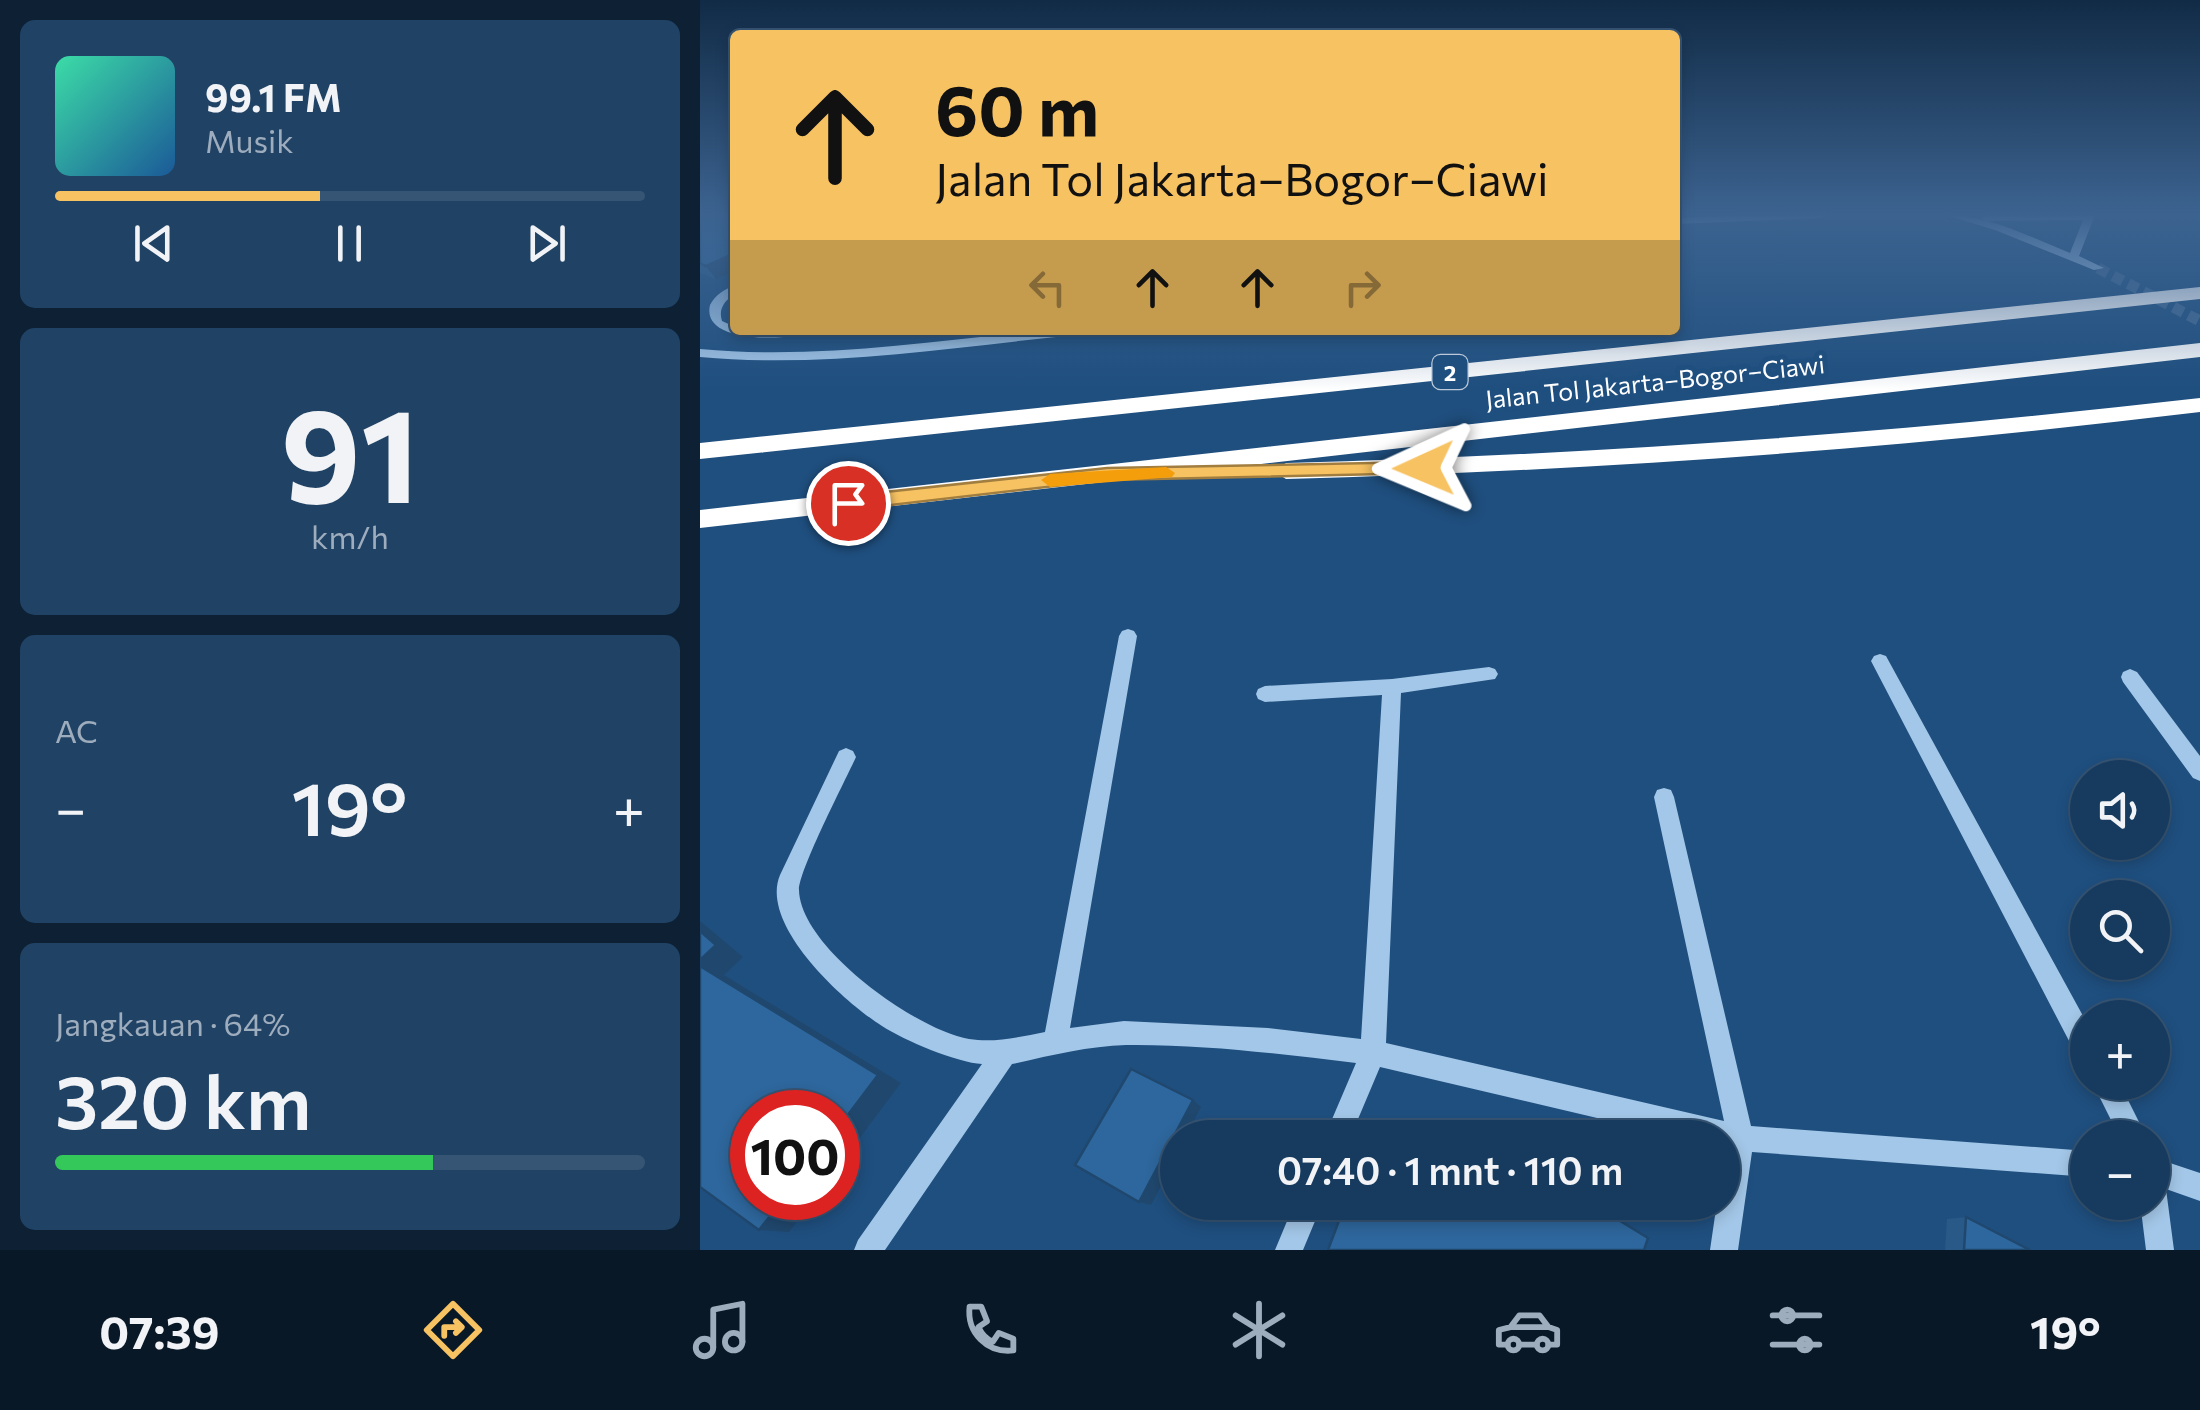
<!DOCTYPE html>
<html lang="id">
<meta charset="utf-8">
<style>
:root{--surface:#173b5f;--page:#204265;--text:#f1f3f6;--muted:#9eadbd;--line:#365574;--accent:#f7c262}
body{margin:0;font-family:Commissioner,sans-serif;background:var(--page);color:var(--text);height:100vh;display:flex;flex-direction:column;font-size:38px;white-space:nowrap}
*{box-sizing:border-box;margin:0}
p{font-size:32px;color:var(--muted)}
.icon{flex:none;width:55px;height:55px;fill:none;stroke:currentColor;stroke-width:2;stroke-linecap:round;stroke-linejoin:round}
.map{position:relative;flex:1;overflow:hidden}
.drawer{display:flex;flex-direction:column;gap:20px;padding:20px;background:#0d2034;width:700px}
.drawer>*{flex:none}
.banner{position:absolute;left:30px;top:30px;width:950px;height:305px;border-radius:10px;box-shadow:0 5px 15px #0003,0 0 0 2px var(--line);background:#f7c262;color:#111;overflow:hidden}
.controls{position:absolute;left:1370px;top:760px;display:grid;gap:20px}
.controls a{display:grid;place-items:center;width:100px;height:100px;border-radius:50%;background:var(--surface);box-shadow:0 5px 15px #0003,0 0 0 2px var(--line);font-size:50px}
.speed{position:absolute;left:30px;top:1090px;display:flex;gap:20px;font-size:50px;font-weight:700;text-align:center}
.speed>*{display:grid;place-content:center;width:130px;height:130px;border-radius:50%;background:var(--surface);box-shadow:0 5px 15px #0003,0 0 0 2px var(--line);line-height:1}
.speed .limit{border:15px solid #d22;background:#fff;color:#111}
.pin{position:absolute;display:grid;place-items:center;width:85px;height:85px;color:#fff;margin:-42px;border:5px solid #fff;border-radius:50%;box-shadow:0 2px 10px #0007}
.me{position:absolute;width:110px;margin:-55px;rotate:269deg;stroke-linejoin:round;filter:drop-shadow(0 0 8px #0008)}
.turn{display:flex;align-items:center;gap:35px;height:210px;padding:0 40px;font-size:45px}
.turn .icon{width:130px;height:130px;stroke-width:2.5}
.turn b{display:block;font-size:70px;line-height:85px}
.lanes{display:flex;align-items:center;height:95px;padding:0 40px;background:#0003;justify-content:center;gap:50px;direction:ltr}
.lanes .off{opacity:.35}
.big{font-size:75px;font-weight:600;line-height:1.1}
.drawer .tile{flex:1;display:flex;flex-direction:column;justify-content:center;gap:15px;min-width:0;padding:0 35px;border-radius:15px;background:var(--page)}
.drawer .dial{align-items:center;gap:0}
.dial b{font-size:130px;line-height:1}
.song{display:flex;align-items:center;gap:30px}
.cover{width:120px;height:120px;border-radius:15px;background:linear-gradient(135deg,hsl(160 70% 55%),hsl(210 70% 35%))}
.played{height:10px;border-radius:5px;background:linear-gradient(90deg,var(--accent) 45%,var(--line) 45%)}
.keys{display:flex;justify-content:space-around;direction:ltr}
.heat{display:flex;justify-content:space-between;align-items:center;font-size:55px;direction:ltr}
.charge{height:15px;border-radius:8px;background:linear-gradient(90deg,#34c759 64%,var(--line) 0)}
.trip{position:absolute;left:460px;top:1120px;width:580px;height:100px;border-radius:50px;background:var(--surface);box-shadow:0 5px 15px #0003,0 0 0 2px var(--line);font-weight:600;line-height:100px;text-align:center}
.menu{display:flex;height:160px;justify-content:space-around;align-items:center;background:#091826;color:var(--muted)}
.menu .icon{width:70px;height:70px}
.menu .on{color:var(--accent)}
.menu b{font-size:45px;color:var(--text)}
main{display:flex;flex:1;min-height:0}
.map>svg:first-child{display:block}
</style>
<main>
<section class="drawer">
<div class="tile">
<div class="song"><i class="cover"></i><div><b>99.1 FM</b><p>Musik</p></div></div>
<div class="played"></div>
<div class="keys"><svg class="icon" aria-label="previous" viewBox="0 0 24 24"><path d="M18 5L8 12l10 7zM5 5v14"/></svg><svg class="icon" aria-label="pause" viewBox="0 0 24 24"><path d="M8 5v14M16 5v14"/></svg><svg class="icon" aria-label="next" viewBox="0 0 24 24"><path d="M6 5l10 7-10 7zM19 5v14"/></svg></div>
</div>
<div class="tile dial"><b>91</b><p>km/h</p></div>
<div class="tile"><p>AC</p>
<div class="heat"><a>−</a><b class="big">19°</b><a>+</a></div>
</div>
<div class="tile"><p>Jangkauan · 64%</p><b class="big">320 km</b><div class="charge"></div></div>
</section>
<div class="map">
<svg width="1500" height="1250" viewBox="0 0 1500 1250">
<rect width="100%" height="100%" fill="#1f4f7f"/>
<g fill="none" stroke-linecap="round" stroke-linejoin="round">
<path stroke="#416992" stroke-width="11" stroke-dasharray="11 6" stroke-linecap="butt" d="M1398,268L1500,321"/>
<path fill="#a3c7e8" fill-rule="evenodd" d="M1045,215H1126L1121,218L975,224V218Z
M1246,215C1289,215 1330,237 1370,253L1383,220L1286,221L1281,218L1286,215H1395L1379,256L1404,268L1394,270L1295,230Z
M35,285V293C25,301 18,308 22,321L35,327V330H117C99,340 0,347 10,305C15,295 25,289 35,285Z
M348,330H392L386,334C258,346 128,369 0,357V349C116,360 232,341 348,330Z
M428,629L434,631L437,636L370,1028L424,1021L568,1028L661,1039L682,695L565,702L558,699L556,694L558,689L565,686L692,679L789,667L795,669L798,674L795,679L701,693L686,1043L1024,1121L954,797L957,790L964,788L971,790L974,797L1051,1126L1388,1151V1177L1052,1152L1038,1250H1010L1017,1202H1022L1026,1148L1022,1147V1138H982L680,1067L650,1138H624L656,1063C580,1054 503,1044 426,1045C388,1046 349,1056 312,1064L185,1250H154L158,1240L282,1064C258,1063 203,1040 182,1026C144,1002 59,925 80,875L139,751L146,748L153,751L156,757C145,781 99,870 99,890C100,947 216,1030 269,1039C295,1043 319,1037 345,1032L419,636L422,631Z
M1180,654L1186,656L1388,1025V1063L1379,1060L1171,661L1174,656Z
M1430,669L1437,672L1500,756V781L1493,778L1423,682L1421,677L1423,672Z
M1392,1082H1419L1447,1138H1420Z
M1452,1157L1500,1173V1201L1466,1189L1474,1250H1446L1440,1202H1452Z
M595,1202H623L603,1250H575Z"/>
<path fill="#fff" fill-rule="evenodd" d="M1500,287V299L0,459V443Z
M1500,343V357L0,528V510Z
M1500,398V412C1196,449 892,471 586,479L573,471L586,463C892,455 1196,433 1500,398Z"/>
</g>
<path fill="#285987" d="M0,215H35V271L16,279L0,273Z
M1266,1217L1330,1250H1245L1247,1219Z"/>
<path fill="#20486e" d="M35,253V271L16,279L6,266Z
M0,921L43,957L24,975L201,1083L138,1167V1128L0,966Z
M493,1100L501,1107L485,1138H478V1153L451,1205L439,1202Z
M84,1198H115L89,1232L59,1230Z"/>
<path fill="#2e679d" stroke="#20486e" stroke-width="2.5" d="M0,215H35V253L6,266L0,263Z
M0,931L16,945L0,960Z
M0,966L178,1075L138,1128V1112H52V1198H84L59,1230L0,1187Z
M431,1069L493,1100L439,1202L375,1165Z
M646,1202H801L837,1219L843,1202H889L948,1238L944,1250H628Z
M1266,1217L1330,1250H1264Z"/>
<linearGradient id="sky" x2="0" y2="1"><stop stop-color="#112b46"/><stop offset="0.55" stop-color="#3c6390"/><stop offset="1" stop-color="#3c6390" stop-opacity="0"/></linearGradient>
<rect width="1500" height="390" fill="url(#sky)"/>
<path fill="#f7c262" stroke="#a17e40" stroke-width="2.5" d="M724,462L734,468L731,473L407,480L148,510L138,503L148,496L407,468Z"/>
<path fill="#f59e0b" d="M466,467L475,473L472,477L350,487L341,480L350,474Z"/>
<g text-anchor="middle" dominant-baseline="central" stroke-width="10" stroke-linejoin="round" paint-order="stroke">
<rect fill="#1f4f7f" stroke="#bccad9" stroke-width="2.5" x="732.5" y="355" width="35" height="34" rx="8"/>
<g font-size="22" font-weight="bold" fill="#fff">
<text x="750" y="372">2</text>
</g>
<g font-size="25" fill="#fff" stroke="#1f4f7f">
<text transform="translate(955 381) rotate(-6)">Jalan Tol Jakarta–Bogor–Ciawi</text>
</g>
</g>
</svg>
<div class="controls">
<a><svg class="icon" aria-label="sound" viewBox="0 0 24 24"><path d="M4 9h4l5-4v14l-5-4H4zM17 9q2 3 0 6"/></svg></a>
<a><svg class="icon" aria-label="search" viewBox="0 0 24 24"><circle cx="10" cy="10" r="6"/><path d="M15 15l6 6"/></svg></a>
<a>+</a>
<a>−</a>
</div>
<div class="speed"><div class="limit">100</div></div>
<div class="pin" style="left:148px;top:503px;background:#d93025"><svg class="icon" aria-label="arrive" viewBox="0 0 24 24"><path d="M6 21V4h12l-3 4 3 4H6"/></svg></div>
<svg class="me" style="left:724px;top:468px" viewBox="-20 -20 40 40"><path d="M0-17L14 15 0 8-14 15z" fill="#f7c262" stroke="#fff" stroke-width="4"/></svg>
<div class="trip">07:40 · 1 mnt · 110 m</div>
<div class="banner">
<div class="turn"><svg class="icon" aria-label="ahead" viewBox="0 0 24 24"><path d="M12 20V5M6 11l6-6 6 6"/></svg><div><b>60 m</b>Jalan Tol Jakarta–Bogor–Ciawi</div></div>
<div class="lanes"><svg class="icon off" aria-label="left" viewBox="0 0 24 24"><path d="M17 20v-9H6M10 6l-5 5 5 5"/></svg><svg class="icon" aria-label="ahead" viewBox="0 0 24 24"><path d="M12 20V5M6 11l6-6 6 6"/></svg><svg class="icon" aria-label="ahead" viewBox="0 0 24 24"><path d="M12 20V5M6 11l6-6 6 6"/></svg><svg class="icon off" aria-label="right" viewBox="0 0 24 24"><path d="M7 20v-9h11M14 6l5 5-5 5"/></svg></div>
</div>
</div>
</main>
<nav class="menu">
<b>07:39</b>
<svg class="icon on" aria-label="directions" viewBox="0 0 24 24"><path d="M12 3l9 9-9 9-9-9zM9 14v-3h6M13 9l2 2-2 2"/></svg>
<svg class="icon" aria-label="music" viewBox="0 0 24 24"><path d="M9 18V5l10-2v13"/><circle cx="6" cy="18" r="3"/><circle cx="16" cy="16" r="3"/></svg>
<svg class="icon" aria-label="phone" viewBox="0 0 24 24"><path d="M5 4h4l2 5-3 2q2 4 5 5l2-3 5 2v4C11 20 4 13 5 4z"/></svg>
<svg class="icon" aria-label="climate" viewBox="0 0 24 24"><path d="M12 3v18M4 7l16 10M4 17L20 7"/></svg>
<svg class="icon" aria-label="car" viewBox="0 0 24 24"><path d="M5 17H2v-5l4-1 3-4h7l3 4 3 1v5h-3M9 17h6M6 11h13"/><circle cx="7" cy="17" r="2"/><circle cx="17" cy="17" r="2"/></svg>
<svg class="icon" aria-label="filters" viewBox="0 0 24 24"><path d="M4 7h16M4 17h16"/><circle cx="9" cy="7" r="2"/><circle cx="15" cy="17" r="2"/></svg>
<b>19°</b>
</nav>
